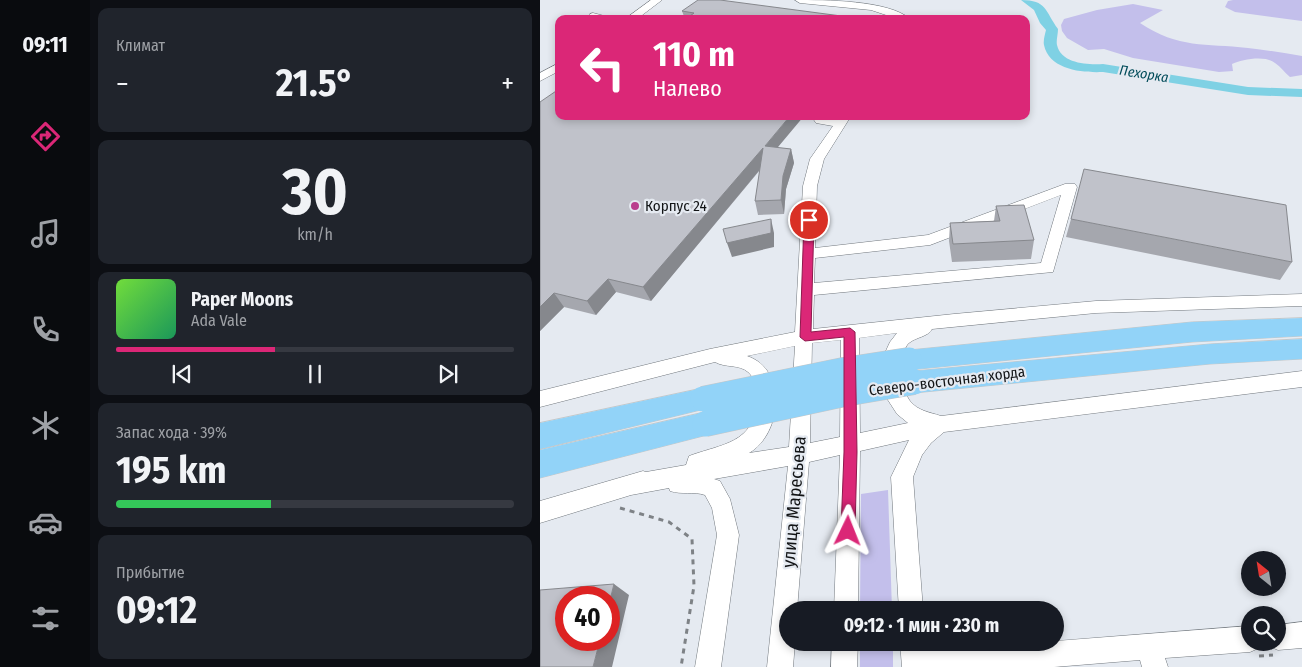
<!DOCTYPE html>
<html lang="ru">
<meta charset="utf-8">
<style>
:root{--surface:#171b24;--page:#20242c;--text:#f1f3f6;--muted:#9ea1a6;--line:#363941;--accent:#db2777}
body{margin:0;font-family:"Fira Sans Condensed",sans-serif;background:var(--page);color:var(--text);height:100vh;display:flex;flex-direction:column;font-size:19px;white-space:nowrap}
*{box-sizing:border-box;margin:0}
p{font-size:16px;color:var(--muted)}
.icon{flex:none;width:28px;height:28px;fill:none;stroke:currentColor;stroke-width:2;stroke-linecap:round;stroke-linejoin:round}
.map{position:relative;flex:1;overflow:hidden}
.panel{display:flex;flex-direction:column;gap:8px;padding:8px;background:#0d0f14;width:450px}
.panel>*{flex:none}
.banner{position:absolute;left:15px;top:15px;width:475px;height:105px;border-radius:10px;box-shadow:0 2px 8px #0003;background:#db2777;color:#fff;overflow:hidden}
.needle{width:32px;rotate:330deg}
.buttons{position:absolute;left:701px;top:551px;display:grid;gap:10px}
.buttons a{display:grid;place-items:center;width:45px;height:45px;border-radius:50%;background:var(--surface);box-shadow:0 2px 8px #0003;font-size:25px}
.speed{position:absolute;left:15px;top:586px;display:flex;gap:10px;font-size:25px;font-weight:700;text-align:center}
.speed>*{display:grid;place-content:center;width:65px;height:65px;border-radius:50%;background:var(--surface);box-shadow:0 2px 8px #0003;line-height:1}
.speed .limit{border:8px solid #d22;background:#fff;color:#111}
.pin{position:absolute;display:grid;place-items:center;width:42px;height:42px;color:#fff;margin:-21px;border:2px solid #fff;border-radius:50%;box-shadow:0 1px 5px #0007}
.me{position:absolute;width:55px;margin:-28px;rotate:2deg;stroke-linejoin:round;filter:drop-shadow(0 0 4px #0008)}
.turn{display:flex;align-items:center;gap:18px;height:105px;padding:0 15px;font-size:22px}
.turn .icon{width:65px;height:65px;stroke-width:2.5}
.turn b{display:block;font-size:35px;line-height:42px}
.big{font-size:38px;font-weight:700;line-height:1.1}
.panel .widget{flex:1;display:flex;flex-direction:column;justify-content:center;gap:8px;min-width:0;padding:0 18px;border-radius:10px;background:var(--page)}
.panel .dial{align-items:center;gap:0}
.dial b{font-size:65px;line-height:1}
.song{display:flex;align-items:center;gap:15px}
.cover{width:60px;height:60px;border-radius:8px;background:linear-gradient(135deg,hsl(100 70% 55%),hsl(150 70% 35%))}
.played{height:5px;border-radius:2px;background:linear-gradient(90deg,var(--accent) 40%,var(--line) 40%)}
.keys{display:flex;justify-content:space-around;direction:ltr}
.heat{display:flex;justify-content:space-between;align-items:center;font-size:28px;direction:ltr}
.charge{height:8px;border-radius:4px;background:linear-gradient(90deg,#34c759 39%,var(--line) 0)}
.trip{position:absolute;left:239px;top:601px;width:285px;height:50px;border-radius:25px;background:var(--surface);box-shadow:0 2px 8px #0003;font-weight:700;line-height:50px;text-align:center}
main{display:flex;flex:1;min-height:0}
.dock{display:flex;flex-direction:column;width:90px;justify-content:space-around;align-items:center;background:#090b0e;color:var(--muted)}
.dock .icon{width:35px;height:35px}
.dock .selected{color:var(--accent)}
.dock b{font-size:22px;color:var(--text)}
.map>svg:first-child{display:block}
</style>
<main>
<nav class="dock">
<b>09:11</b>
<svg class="icon selected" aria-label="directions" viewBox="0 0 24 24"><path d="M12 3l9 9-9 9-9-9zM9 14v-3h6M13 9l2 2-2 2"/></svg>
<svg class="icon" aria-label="music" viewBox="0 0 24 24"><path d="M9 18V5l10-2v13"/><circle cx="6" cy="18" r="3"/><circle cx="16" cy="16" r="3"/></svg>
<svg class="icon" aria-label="phone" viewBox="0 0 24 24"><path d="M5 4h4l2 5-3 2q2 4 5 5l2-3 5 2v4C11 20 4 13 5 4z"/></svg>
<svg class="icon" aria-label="climate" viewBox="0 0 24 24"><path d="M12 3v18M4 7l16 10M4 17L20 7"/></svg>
<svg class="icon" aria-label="car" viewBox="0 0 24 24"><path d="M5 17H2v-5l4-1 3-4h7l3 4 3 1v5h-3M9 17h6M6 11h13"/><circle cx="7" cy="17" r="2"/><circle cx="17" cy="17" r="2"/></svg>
<svg class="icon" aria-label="filters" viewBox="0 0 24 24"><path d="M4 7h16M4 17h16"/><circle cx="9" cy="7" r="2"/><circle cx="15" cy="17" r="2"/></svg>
</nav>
<section class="panel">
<div class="widget"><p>Климат</p>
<div class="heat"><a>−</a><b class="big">21.5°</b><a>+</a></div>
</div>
<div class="widget dial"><b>30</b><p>km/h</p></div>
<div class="widget">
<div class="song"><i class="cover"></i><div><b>Paper Moons</b><p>Ada Vale</p></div></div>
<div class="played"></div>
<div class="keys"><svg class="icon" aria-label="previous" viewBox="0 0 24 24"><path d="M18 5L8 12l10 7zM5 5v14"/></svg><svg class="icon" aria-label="pause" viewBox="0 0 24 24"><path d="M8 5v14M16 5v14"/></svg><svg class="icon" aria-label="next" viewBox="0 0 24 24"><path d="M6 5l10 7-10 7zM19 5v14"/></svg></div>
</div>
<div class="widget"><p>Запас хода · 39%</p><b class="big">195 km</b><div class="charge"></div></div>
<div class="widget"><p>Прибытие</p><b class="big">09:12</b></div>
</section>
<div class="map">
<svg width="762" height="667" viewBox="0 0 762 667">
<rect width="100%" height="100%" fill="#e5eaf1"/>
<path fill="#c3bfeb" d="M693,0H762V21L695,12L685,7L688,1Z
M593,4L623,10L600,23C639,49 665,43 708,48C726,50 744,53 762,56V75L750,77C745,73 741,67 735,63C726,55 702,59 692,64L693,71L679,72L593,58L564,49L548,50L527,38L522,31L521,25L524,19L557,10Z
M348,490L352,610H320L321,494Z
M320,643H353V667H320Z"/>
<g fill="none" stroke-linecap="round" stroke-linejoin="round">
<path fill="#7fd1e4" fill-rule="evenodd" d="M481,0C507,0 505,11 518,29C518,34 516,41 517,45C521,64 549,65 563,64L708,87L762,89V97L708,95L563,72C543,73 509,70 504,45C503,41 505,34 506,30L500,23L494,10Z"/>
<defs>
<path id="minor" d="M111,0H122L97,19H85Z
M255,0C284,0 349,0 370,19H358L331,10L260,3Z
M53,13L76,19L50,18V14Z
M19,63V71L0,81V73Z
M280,116L297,119L299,116H311L284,159L277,186L275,248L388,235L525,184H535L537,187L513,272L274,295L273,329L414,314L556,301L762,294V306L556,313L392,329C388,337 376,337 369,343C358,352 361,390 370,401C378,411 389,412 401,416L762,371V387L404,432L391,443L382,455L373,477L383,610H359L351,477L369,440L320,451L318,610H294L300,455L269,462L257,610H248V642H255L253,667H227L248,466L174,479L180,481L190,499L199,535L181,667H155L177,535L172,508L165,495C153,491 142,495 130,491L129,488L91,495L0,523V501L103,471L106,472L146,465L149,456C181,444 215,444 217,400C217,390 216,379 208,372C199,364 185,368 175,362L0,407V391L170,349L255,332L263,186L270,159L293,126L276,123L274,120L276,117ZM521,195L501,263L274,283L275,258L390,245ZM357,333L350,342L343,357L346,397L357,414L368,423L320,433L319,338ZM301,340L300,437L270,443L272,343ZM255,346L249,447L209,453C242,434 248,369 207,356Z
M762,622V648L738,650L729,646L728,642H738V625Z
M710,626V642H721L719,648L710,652L625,658L628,667H602L600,660L514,667H362L360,642H386L387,651Z
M292,642H318L317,667H291Z"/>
<path id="highway" d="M762,318V336L652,342L369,370L360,367L356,360L360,353L369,350L652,322Z
M762,339V359L670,364L374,393L365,390L361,382L365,374L374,371L670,344Z
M163,388L173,391L177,399L173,407L0,449V423Z
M165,412L175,415L179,424L175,433L0,478V450Z"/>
</defs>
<use href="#minor" stroke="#72787e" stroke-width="1"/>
<use href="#highway" stroke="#c6c7c7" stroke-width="1"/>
<path stroke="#7e8286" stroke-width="3" stroke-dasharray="5 5" stroke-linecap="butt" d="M80,508L129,522L152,539L154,586L141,667
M719,656L733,655"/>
<use href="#minor" fill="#fff" fill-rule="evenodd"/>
<use href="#highway" fill="#92d3f8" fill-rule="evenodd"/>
<defs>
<path id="highway-bridge" d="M163,399L304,370L369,360
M165,424L304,394L374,382"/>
</defs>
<use href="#highway-bridge" stroke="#c6c7c7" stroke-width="26" stroke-linecap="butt"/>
<use href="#highway-bridge" stroke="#92d3f8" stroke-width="25"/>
</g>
<path fill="#a5a7ae" d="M142,11L324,19H145Z
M0,102L238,148L251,149L254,163L246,189L244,214L218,215L215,201L220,170L111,301L76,292L56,315L24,307L0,331Z
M456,206L494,240L491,259L412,262L409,241L410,223L454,221Z
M531,219L752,262L740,280L526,237Z"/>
<path fill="#86888d" d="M250,116H264L228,159L225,146Z
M223,148L226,162L111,301L103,287Z
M251,149L254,163L246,189L244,214L241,200L243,176Z
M231,219L234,233V247L192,257L187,243Z
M68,279L76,292L56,315L47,301Z
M14,293L24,307L0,331V307Z
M74,584L89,595L72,667H53L60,640H69V604Z"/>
<path fill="#c0c2ca" stroke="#86888d" d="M158,0H180L324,19H146L154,13L142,11Z
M19,89V116H250L225,146L251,149L243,176L241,200L215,201L223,148L103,287L68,279L47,301L14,293L0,307V102Z
M544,169L746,205L752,262L531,219Z
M484,205L494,240L413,244L410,223L460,221L456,206Z
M231,219V233L187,243L183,229Z
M74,584L69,604V598H26V640H60L53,667H0V590Z"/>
<path fill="#db2777" stroke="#8e194d" d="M269,217L274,220L271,332L310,328L315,332L317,452L315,531L313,536L308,538L303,536L301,531L304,452V337L265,341L260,337L264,220Z"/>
<circle fill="#ba3e8e" stroke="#e5eaf1" stroke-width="2" cx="95" cy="206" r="5"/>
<g text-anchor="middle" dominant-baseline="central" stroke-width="4.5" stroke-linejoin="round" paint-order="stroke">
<g font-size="14" font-style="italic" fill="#004b59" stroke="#e5eaf1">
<text transform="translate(604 74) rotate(9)">Пехорка</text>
</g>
<g font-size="15" fill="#121416" stroke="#e5eaf1" text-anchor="start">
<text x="105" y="206">Корпус 24</text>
</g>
<g font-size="15" fill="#121416" stroke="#e5eaf1">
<text transform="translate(407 381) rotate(-7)">Северо-восточная хорда</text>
</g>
<g font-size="18" fill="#121416" stroke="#e5eaf1">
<text transform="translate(254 502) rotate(-85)">улица Маресьева</text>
</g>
</g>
</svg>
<div class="buttons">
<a><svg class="needle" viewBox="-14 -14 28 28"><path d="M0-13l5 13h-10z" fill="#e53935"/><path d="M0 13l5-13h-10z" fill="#9ea1a6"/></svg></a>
<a><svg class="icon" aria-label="search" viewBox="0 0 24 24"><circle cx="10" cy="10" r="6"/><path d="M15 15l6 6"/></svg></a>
</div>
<div class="speed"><div class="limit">40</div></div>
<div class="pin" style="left:269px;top:220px;background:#d93025"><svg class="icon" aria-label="arrive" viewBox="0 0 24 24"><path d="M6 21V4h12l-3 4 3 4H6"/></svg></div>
<svg class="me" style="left:308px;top:531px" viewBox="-20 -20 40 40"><path d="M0-17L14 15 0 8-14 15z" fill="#db2777" stroke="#fff" stroke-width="4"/></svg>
<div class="trip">09:12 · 1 мин · 230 m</div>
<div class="banner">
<div class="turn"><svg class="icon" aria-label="left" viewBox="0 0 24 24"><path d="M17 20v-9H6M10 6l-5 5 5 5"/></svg><div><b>110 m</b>Налево</div></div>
</div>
</div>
</main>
